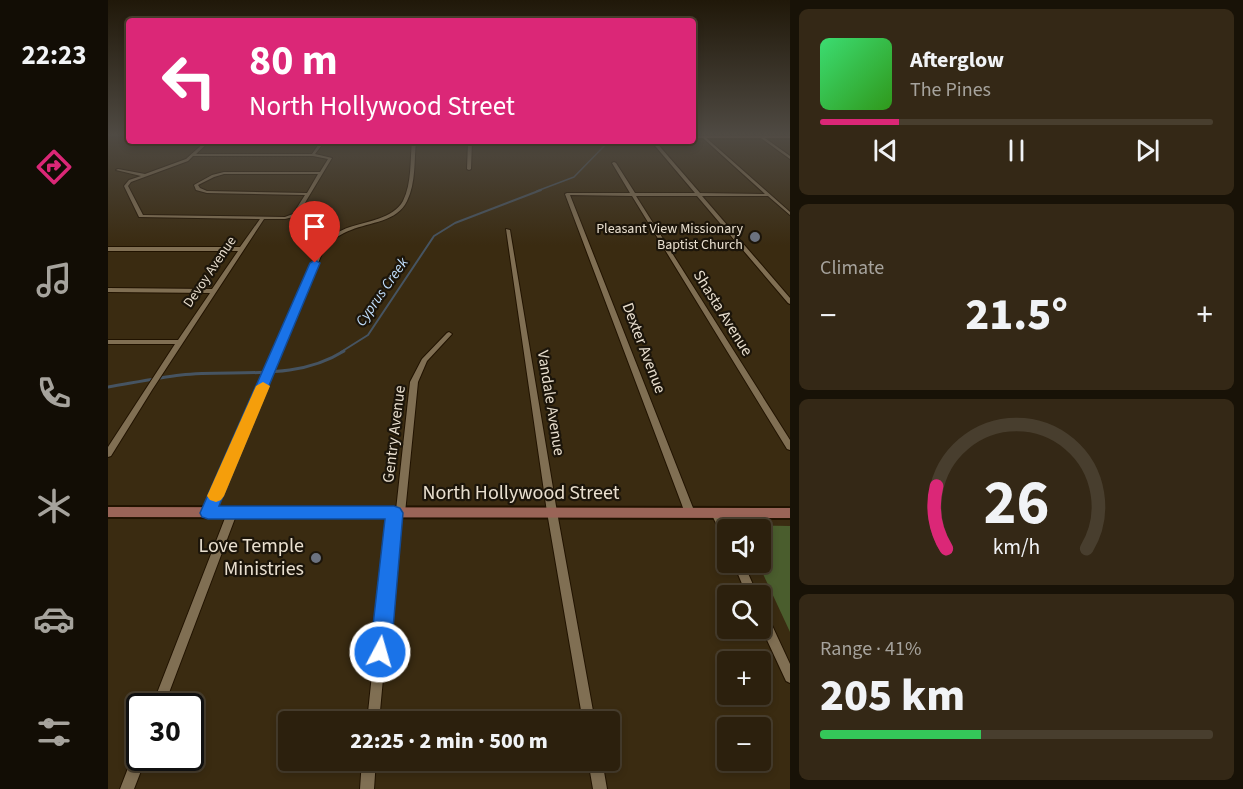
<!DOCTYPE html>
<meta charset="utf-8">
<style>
:root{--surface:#2c200d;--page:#342816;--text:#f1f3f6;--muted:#a6a39d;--line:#483e2e;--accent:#db2777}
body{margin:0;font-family:"Source Sans 3",sans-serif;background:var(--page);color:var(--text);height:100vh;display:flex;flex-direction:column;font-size:22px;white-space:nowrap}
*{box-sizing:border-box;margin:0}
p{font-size:20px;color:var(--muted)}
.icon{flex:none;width:33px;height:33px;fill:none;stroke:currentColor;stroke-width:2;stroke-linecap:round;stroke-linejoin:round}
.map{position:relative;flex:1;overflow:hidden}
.drawer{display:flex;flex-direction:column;gap:9px;padding:9px;background:#181207;width:453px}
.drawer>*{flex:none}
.banner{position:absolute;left:18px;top:18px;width:570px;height:126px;border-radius:6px;box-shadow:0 3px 9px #0003,0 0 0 2px var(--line);background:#db2777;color:#fff;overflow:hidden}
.tools{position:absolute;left:609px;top:519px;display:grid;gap:12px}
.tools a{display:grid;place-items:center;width:54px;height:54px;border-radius:6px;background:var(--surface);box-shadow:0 3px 9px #0003,0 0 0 2px var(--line);font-size:30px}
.speed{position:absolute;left:18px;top:693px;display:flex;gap:12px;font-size:30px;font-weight:700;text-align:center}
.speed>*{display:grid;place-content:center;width:78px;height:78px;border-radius:50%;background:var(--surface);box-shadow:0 3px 9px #0003,0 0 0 2px var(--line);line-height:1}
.speed .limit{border:3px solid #111;border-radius:9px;background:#fff;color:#111}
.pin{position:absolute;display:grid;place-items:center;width:51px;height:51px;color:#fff;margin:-62px -26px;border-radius:50% 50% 50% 0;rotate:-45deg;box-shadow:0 0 6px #0007}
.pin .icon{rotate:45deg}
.me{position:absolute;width:66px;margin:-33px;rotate:6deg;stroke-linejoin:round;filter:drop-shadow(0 0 4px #0008)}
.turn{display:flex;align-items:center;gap:21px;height:126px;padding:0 24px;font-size:27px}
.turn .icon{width:78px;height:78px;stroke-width:2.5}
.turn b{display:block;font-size:42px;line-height:51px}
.big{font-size:45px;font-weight:800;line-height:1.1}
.drawer .card{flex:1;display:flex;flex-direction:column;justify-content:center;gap:9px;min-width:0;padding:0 21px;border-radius:9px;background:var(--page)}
.drawer .dial{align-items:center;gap:0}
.dial svg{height:156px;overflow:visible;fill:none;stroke:var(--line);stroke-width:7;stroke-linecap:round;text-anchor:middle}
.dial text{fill:var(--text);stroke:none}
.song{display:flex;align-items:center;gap:18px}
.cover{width:72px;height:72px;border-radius:9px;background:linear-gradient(135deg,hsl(140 70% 55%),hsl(110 70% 35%))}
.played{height:6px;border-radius:3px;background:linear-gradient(90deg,var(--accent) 20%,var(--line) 20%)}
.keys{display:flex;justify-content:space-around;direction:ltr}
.heat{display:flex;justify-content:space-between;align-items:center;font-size:33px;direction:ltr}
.charge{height:9px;border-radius:4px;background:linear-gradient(90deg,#34c759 41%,var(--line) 0)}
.trip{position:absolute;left:170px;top:711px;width:342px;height:60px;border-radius:6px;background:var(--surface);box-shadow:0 3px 9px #0003,0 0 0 2px var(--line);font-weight:800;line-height:60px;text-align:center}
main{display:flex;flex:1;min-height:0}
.dock{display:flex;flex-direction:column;width:108px;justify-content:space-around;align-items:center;background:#120d05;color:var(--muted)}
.dock .icon{width:42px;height:42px}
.dock .current{color:var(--accent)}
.dock b{font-size:27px;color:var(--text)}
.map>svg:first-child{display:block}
</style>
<main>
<nav class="dock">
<b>22:23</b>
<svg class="icon current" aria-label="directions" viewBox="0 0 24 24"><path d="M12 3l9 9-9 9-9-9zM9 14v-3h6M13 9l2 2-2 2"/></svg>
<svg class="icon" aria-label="music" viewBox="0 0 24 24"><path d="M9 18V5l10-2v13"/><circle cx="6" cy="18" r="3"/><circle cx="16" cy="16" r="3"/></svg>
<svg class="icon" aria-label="phone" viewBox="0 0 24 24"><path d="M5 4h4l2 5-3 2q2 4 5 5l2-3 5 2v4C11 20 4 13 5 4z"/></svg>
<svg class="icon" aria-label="climate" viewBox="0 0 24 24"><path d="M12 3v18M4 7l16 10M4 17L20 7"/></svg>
<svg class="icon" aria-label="car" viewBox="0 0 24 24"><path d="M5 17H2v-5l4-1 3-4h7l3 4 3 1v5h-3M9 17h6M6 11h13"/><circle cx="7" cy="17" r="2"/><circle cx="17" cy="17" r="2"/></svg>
<svg class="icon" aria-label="filters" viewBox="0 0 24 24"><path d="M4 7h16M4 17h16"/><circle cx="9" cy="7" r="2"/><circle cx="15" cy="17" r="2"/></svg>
</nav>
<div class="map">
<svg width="682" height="789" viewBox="0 0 682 789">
<rect width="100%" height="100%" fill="#3a2b11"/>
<path fill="#4a5d2d" d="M632,525L682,526V632L650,563L652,562V530L634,529Z"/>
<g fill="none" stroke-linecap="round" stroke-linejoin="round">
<path stroke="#465462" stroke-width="1.5" d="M429,191L466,177L501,141"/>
<path stroke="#465462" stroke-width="2" d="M233,352L260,335L326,236L347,223L433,190"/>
<path stroke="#465462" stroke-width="3" d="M0,387C24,383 49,378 73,375C128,369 187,382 236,351"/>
<defs>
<path id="street" d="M596,136L682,212V215L660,196H594L682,298V304L680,303L589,196H528L682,440V450L679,449L524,196L462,195L587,513L585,516L582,517L579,516L577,513L457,194L459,193H522L504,163L506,162L508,163L527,193H587L543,141H547L592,193L657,194L595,138Z
M654,136L682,156V159L653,138Z
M98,141H102L88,154H204L213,141H217L207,154L224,158L189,216L177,219H156L44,390L3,456L0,457V447L67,344H0V340H70L102,293L0,292V288L104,289L130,251H0V247H132L152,219L31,217L16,186L21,180L33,176L8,170L10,169L37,174L78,159ZM85,156H205L220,159L212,172H116L104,175L86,185L88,190L99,193L197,195L185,214L177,217L35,215L20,186L23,182L80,161ZM116,174H210L199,193L99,191L92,188L90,185L106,177Z
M304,141H308C306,160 308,183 299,201C289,222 262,222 243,230C234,233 226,239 218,244L105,513L103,516L100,517L97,516L95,513L213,243C222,237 232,230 242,227C259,221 285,219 295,201C304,183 302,160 304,141Z
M360,141H364L363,169L361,170L359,169Z
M398,229L402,230L449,512L487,722H475L439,512Z
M341,332L344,334L319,361L310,382L297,513L295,516H290L271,722H259L281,513L283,510H288L302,382L314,359L339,333Z
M124,509L127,510L129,513L56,706H44L119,513L121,510Z
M608,509L611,510L620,530V543L617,542L603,513L605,510Z
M625,562H635L650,596H639Z
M652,607L656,608L682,664V683L678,681L652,625Z
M32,749V758H38L26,789H12L27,750Z
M254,760H268L266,789H252Z
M480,760H494L499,789H485Z"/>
<path id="secondary" d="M585,136H682V138H585Z
M0,507L682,508V518L0,517Z"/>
</defs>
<use href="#street" stroke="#211300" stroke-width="2"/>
<use href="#secondary" stroke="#211300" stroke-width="4"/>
<use href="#street" fill="#806f53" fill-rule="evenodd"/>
<use href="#secondary" fill="#9a6457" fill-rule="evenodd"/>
</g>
<linearGradient id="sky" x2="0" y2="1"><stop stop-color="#201809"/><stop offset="0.55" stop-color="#4f4a43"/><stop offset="1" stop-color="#4f4a43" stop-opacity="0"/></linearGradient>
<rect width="682" height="245" fill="url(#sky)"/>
<path fill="#1a73e8" stroke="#114b97" stroke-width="1.5" d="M207,260L212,263L111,506H286L292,508L295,513L283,652L280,659L272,662L265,659L262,652L277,519H100L94,517L92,513L202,263Z"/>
<path fill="#f59e0b" d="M155,382L162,386L116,496L113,500L108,502L102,500L99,496L148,386Z"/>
<g fill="#6b7280" stroke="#1c150a" stroke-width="2">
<circle cx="647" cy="237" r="6"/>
<circle cx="208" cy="558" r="6"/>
</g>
<g text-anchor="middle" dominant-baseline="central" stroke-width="4.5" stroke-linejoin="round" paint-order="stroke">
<g font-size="14" fill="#e9dfcf" stroke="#1c150a" text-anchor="end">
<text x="635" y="229">Pleasant View Missionary<tspan x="635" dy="16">Baptist Church</tspan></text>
</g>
<g font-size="14" fill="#e9dfcf" stroke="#1c150a">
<text transform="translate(102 272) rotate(-56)">Devoy Avenue</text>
</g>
<g font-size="15" font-style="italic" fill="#c0defc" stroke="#1c150a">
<text transform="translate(274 292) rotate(-55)">Cyprus Creek</text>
</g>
<g font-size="16" fill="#e9dfcf" stroke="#1c150a">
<text transform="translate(615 313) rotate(58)">Shasta Avenue</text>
<text transform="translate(536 348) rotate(69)">Dexter Avenue</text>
<text transform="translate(443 403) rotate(81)">Vandale Avenue</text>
<text transform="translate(286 434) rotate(-83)">Gentry Avenue</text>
</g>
<g font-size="20" fill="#e9dfcf" stroke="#1c150a">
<text x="413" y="493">North Hollywood Street</text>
</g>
<g font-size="20" fill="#e9dfcf" stroke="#1c150a" text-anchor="end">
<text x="196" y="546">Love Temple<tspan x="196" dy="23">Ministries</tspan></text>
</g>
</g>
</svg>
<div class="tools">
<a><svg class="icon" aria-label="sound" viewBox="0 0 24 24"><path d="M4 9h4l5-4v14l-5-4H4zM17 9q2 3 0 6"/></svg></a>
<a><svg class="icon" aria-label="search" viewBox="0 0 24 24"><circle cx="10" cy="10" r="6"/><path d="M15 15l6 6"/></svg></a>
<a>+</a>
<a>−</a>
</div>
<div class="speed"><div class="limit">30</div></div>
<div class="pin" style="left:207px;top:263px;background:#d93025"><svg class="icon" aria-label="arrive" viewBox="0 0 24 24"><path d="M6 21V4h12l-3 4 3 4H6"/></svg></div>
<svg class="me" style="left:272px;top:652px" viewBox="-20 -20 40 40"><circle r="17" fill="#1a73e8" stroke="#fff" stroke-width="3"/><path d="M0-11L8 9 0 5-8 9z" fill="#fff"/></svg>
<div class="trip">22:25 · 2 min · 500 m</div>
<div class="banner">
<div class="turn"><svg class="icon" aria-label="left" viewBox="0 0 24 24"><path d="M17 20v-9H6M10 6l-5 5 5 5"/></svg><div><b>80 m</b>North Hollywood Street</div></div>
</div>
</div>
<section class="drawer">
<div class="card">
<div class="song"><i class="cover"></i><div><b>Afterglow</b><p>The Pines</p></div></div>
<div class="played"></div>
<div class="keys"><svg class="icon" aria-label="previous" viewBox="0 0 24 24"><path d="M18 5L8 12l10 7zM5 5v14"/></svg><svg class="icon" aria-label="pause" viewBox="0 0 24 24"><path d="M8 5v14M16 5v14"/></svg><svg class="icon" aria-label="next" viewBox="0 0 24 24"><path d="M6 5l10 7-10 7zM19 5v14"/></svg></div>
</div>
<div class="card"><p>Climate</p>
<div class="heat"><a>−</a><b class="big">21.5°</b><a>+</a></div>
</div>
<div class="card dial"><svg viewBox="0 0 100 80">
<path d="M14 69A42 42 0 1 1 86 69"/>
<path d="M14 69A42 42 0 0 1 9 37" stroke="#db2777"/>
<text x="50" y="56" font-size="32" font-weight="700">26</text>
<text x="50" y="72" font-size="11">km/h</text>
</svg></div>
<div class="card"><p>Range · 41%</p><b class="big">205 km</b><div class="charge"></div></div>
</section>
</main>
